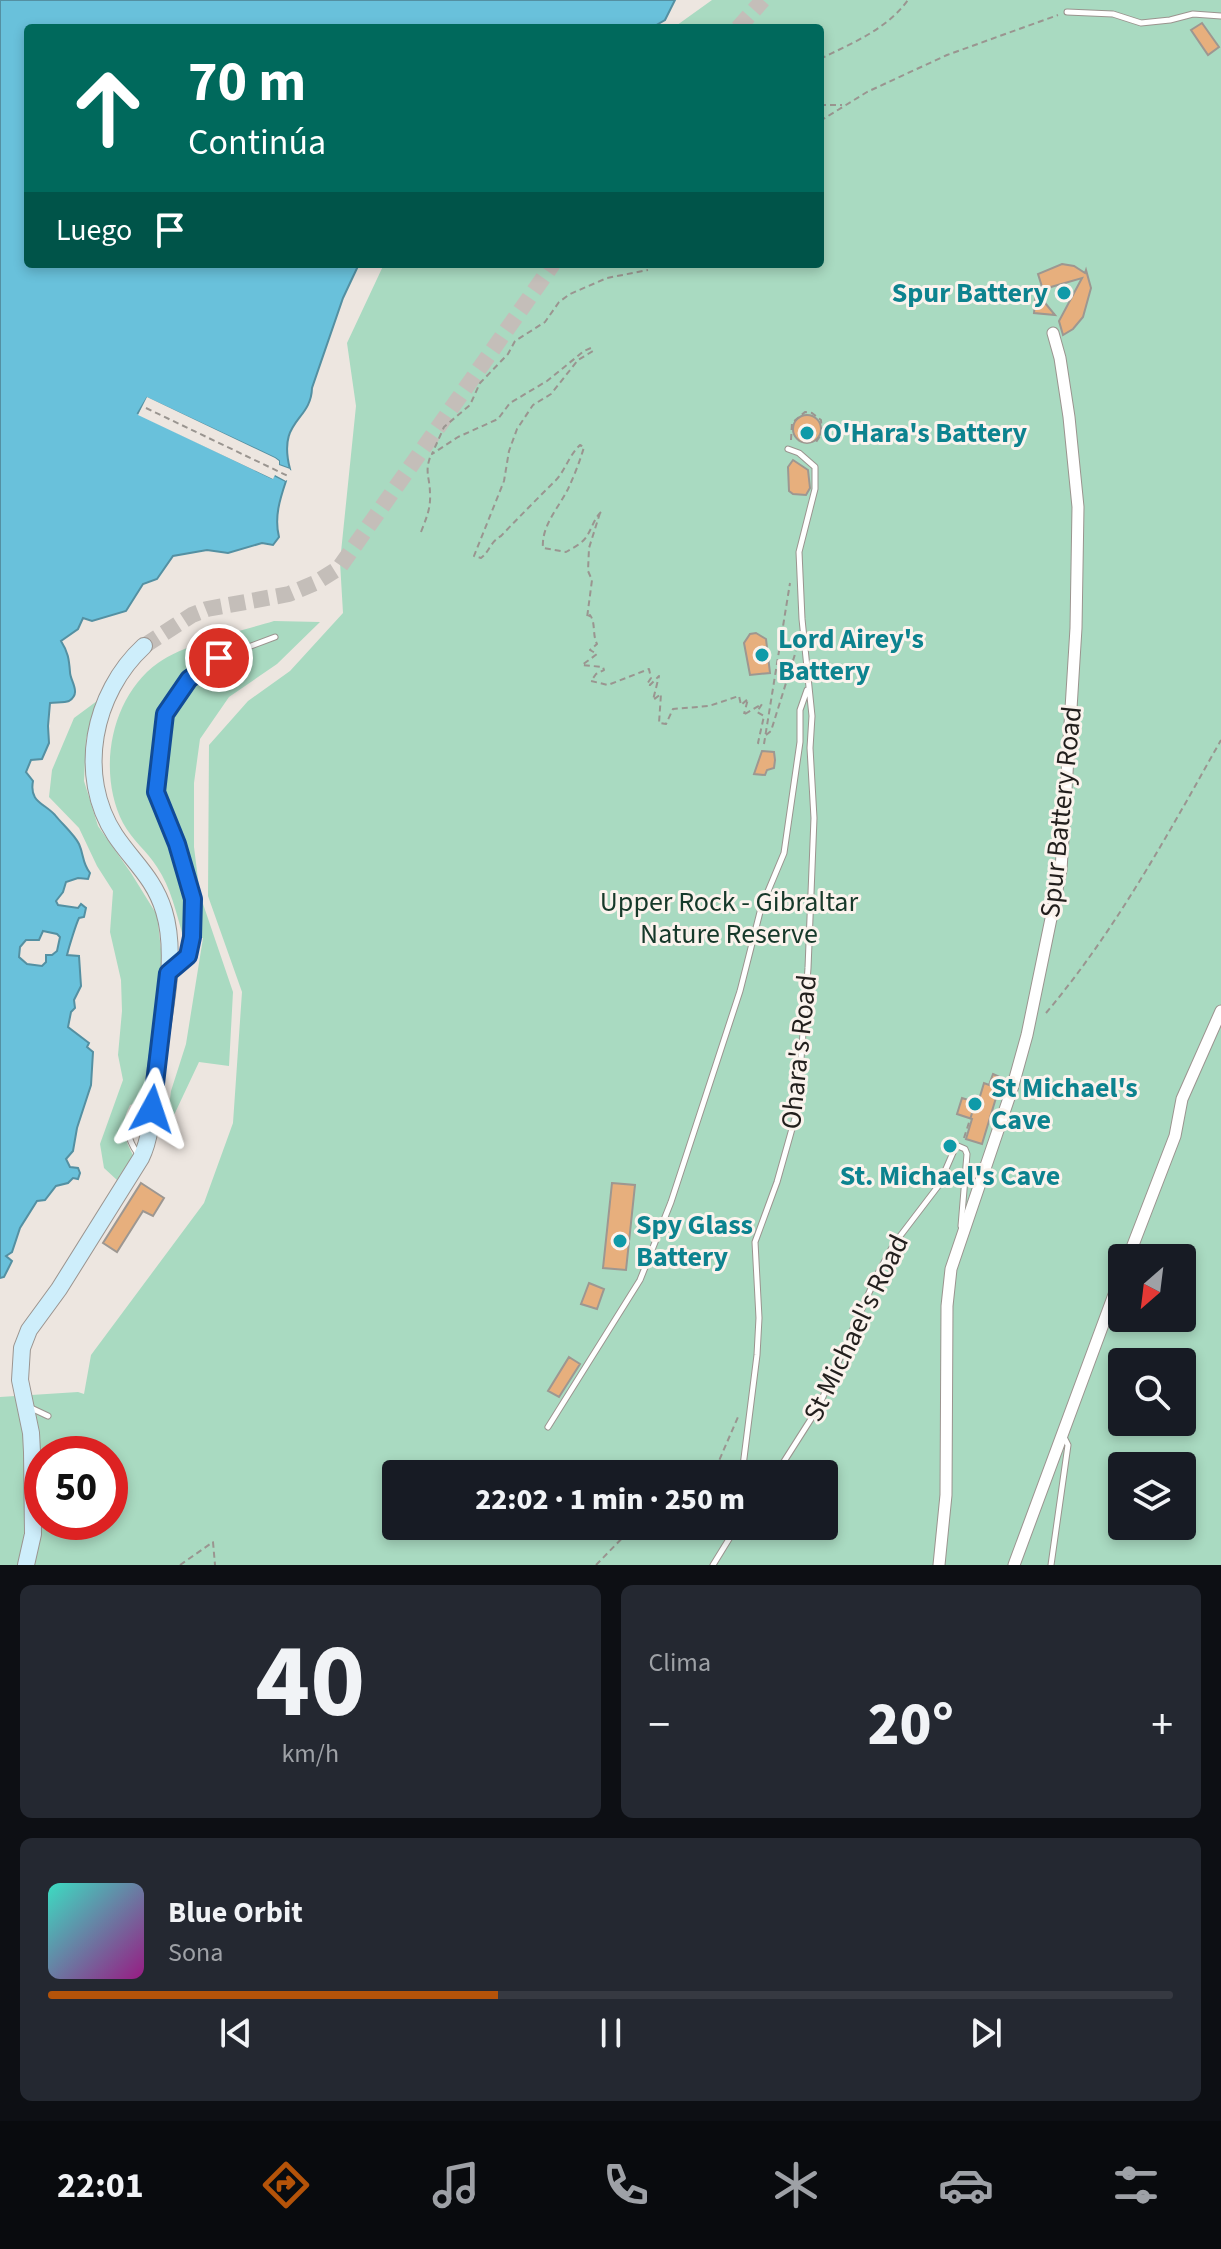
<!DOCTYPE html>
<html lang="es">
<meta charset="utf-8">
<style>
:root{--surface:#171b24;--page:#242831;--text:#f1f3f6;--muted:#9ea1a6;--line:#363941;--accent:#b45309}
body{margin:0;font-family:"Source Sans 3",sans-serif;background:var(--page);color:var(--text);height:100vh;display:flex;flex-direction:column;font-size:30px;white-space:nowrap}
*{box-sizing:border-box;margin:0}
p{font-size:26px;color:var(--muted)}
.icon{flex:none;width:44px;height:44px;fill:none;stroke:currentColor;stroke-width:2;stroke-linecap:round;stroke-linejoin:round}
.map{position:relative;height:1565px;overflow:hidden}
.panel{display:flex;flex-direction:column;gap:20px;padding:20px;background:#0d0f14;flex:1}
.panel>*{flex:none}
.hud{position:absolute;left:24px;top:24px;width:800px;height:244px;border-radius:8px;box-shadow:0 4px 12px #0003;background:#00695c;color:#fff;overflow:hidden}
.needle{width:52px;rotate:208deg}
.buttons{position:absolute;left:1108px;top:1244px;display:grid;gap:16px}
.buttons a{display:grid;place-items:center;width:88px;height:88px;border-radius:8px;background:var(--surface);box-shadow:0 4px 12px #0003;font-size:40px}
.speed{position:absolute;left:24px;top:1436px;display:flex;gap:16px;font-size:40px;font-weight:700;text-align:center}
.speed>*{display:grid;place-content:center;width:104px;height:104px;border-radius:50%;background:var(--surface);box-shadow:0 4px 12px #0003;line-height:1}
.speed .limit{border:12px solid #d22;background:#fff;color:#111}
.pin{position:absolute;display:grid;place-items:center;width:68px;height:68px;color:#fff;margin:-34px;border:4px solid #fff;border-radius:50%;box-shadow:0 2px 8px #0007}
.me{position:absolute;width:88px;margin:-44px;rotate:5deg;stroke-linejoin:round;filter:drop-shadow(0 0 6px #0008)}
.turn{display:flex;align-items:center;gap:28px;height:168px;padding:0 32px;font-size:36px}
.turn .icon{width:104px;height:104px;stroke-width:2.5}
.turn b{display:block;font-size:56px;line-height:68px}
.then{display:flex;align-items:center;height:76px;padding:0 32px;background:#0003;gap:16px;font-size:30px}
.big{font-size:60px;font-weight:800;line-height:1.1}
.panel .card{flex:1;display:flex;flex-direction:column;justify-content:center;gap:12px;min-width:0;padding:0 28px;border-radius:12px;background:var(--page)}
.panel .dial{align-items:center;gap:0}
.dial b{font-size:104px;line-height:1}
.song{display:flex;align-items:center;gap:24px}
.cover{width:96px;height:96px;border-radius:12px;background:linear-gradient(135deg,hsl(170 70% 55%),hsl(310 70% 35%))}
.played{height:8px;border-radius:4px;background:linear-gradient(90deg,var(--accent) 40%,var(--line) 40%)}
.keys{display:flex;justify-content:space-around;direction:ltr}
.heat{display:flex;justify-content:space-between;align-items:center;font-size:44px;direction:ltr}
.panel .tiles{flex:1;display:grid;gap:20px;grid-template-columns:1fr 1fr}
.card:last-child{grid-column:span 2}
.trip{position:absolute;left:382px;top:1460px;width:456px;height:80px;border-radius:8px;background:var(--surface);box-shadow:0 4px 12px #0003;font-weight:800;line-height:80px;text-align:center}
.tabs{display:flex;height:128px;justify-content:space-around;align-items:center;background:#090b0e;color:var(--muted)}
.tabs .icon{width:56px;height:56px}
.tabs .current{color:var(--accent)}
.tabs b{font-size:36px;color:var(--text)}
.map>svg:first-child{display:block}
</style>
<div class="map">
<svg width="1221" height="1565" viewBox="0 0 1221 1565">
<rect width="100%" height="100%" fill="#ede6e0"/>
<path fill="#a9dac1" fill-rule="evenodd" d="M712,0H1221V1565H0V1397L78,1392L84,1394L91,1355L204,1203L233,1123L242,992L208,896L209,745L248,701L290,671L343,613L340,562L356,406L347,343L384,264H820V28H673ZM1122,1258H1182V1318H1122ZM1122,1362H1182V1422H1122ZM42,1454H110V1522H42ZM1122,1466H1182V1526H1122ZM396,1474H824V1526H396Z
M274,621L320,622L277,664L229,697L200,739L194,783V847L200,895L233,992L229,1066L199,1062L166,1132L171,1091L186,1044L203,938L183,936C176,912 171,888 157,867C147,851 132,840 123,823C97,773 110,697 158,663C186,643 241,631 274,621Z
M97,701L86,739L84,781L98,826L131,873L157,915L162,958L146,1100L130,1105C120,1125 123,1136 133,1155L117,1180L104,1168L100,1144L123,1080L118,1055L122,1011L121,980L110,932L113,891L97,866L79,828L49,797L52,770L74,718Z"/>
<path fill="#69c1db" stroke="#5490a2" stroke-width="2" fill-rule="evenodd" d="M0,0H675L665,20L651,28H28V264H359L343,298L312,388C311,422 277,419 290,469L279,465V461L275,458L147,398L138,413L272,478L274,475L286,481C280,499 274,517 279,537L273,545L262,543L228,553L207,550L173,556L157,579L143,584L126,611L92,621L83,618L78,629L61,641C68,652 69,659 70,672C70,681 82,693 69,701C64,703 55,702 50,703L48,726L49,743L42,759L31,760L26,772L33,781C29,802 44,803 55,815C62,824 74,834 79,844C84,855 82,863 90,873L88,879L78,878L66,882L63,892L56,901L58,905L78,908L81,904L86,908L84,917L79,918C76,924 69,947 67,955L79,956L81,986L74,1000L75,1008L71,1012L68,1027L89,1043L87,1047L93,1052L91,1085L77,1128L73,1151L66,1159L70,1167L78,1168L80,1173L78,1179L73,1178L68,1183L56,1186L45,1200L37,1201L20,1228L12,1252L6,1256L12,1261L4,1277L0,1278ZM43,931L57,934L60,937L57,951L52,955H46V962L42,966L27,964L19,957L20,947L26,940H39Z"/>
<path fill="#ede6e0" d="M147,397L275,458L279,461V465L290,469L289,473L276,468L273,462L148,402L142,413L271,473L276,471L288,477L286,481L275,475L273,479L138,415Z"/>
<path fill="#e7af7d" stroke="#9d9791" stroke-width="2" d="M1202,23L1219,47L1208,55L1191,30Z
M1062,264L1074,266L1085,273L1086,270L1091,288L1083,317L1073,329L1063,335L1059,321L1082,278L1051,287L1044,293L1038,274Z
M1036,292L1055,315L1034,313Z
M793 429a14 14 0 1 1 28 0a14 14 0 1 1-28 0Z
M793,460L808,470L810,488L806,495L793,494L789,491L788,467Z
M756,633L766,639L770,673L750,675L744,643L750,634Z
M762,751L774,752L775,760L774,768L767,770L765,775L754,774Z
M993,1074L1002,1078L982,1144L966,1139L972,1119L957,1114L962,1098L978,1103L984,1083L989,1085Z
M141,1183L164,1198L153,1216L143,1211L117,1252L103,1243Z
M612,1183L635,1185L626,1270L603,1268Z
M589,1283L604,1289L597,1309L581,1304Z
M569,1357L580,1364L559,1397L548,1391Z"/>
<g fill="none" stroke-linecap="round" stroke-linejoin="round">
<path stroke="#c4beb9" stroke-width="16" stroke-dasharray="16 8" stroke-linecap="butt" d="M738,28L763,0
M144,646L192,615L207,609L289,594L315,583L339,568L553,264"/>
<defs>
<path id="service" d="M1067,12L1113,14L1141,23L1170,20L1193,14L1221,16
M175,967L188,956L192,937L193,899L177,844L156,792L165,714L189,679L219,658L275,637
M138,1154C127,1139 124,1125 136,1110L149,1109
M31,1408L48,1416
M548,1427L640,1280L671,1202L740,991L761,908L784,853L800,742V710L807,690
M742,1474L757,1355L759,1318L755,1242L777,1182L797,1111L808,968L814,818L810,748L812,716L802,619L799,552L815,489V467L799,453L788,449
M776,1474L818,1408L876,1277L894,1244L939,1185L955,1148L958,1146L965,1149L967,1154L961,1226
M713,1565L737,1526
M1051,1565L1068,1445L1064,1437"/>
<path id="minor" d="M1128,1258L1175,1136L1182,1099L1221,1011
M939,1565L946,1495L947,1306L951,1269L1012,1089L1027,1035L1061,870L1076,628L1078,507L1069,417L1060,358L1053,333
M1014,1565L1122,1273"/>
<path id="secondary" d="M26,1565L33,1534L32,1452L31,1433L20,1380L22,1348L29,1330L59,1289L141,1158C153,1133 152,1103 155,1075C161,1024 179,960 164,911C154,878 133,862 115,835C76,775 93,693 144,646"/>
</defs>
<use href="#service" stroke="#9b948f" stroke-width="7"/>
<use href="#minor" stroke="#9b948f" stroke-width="13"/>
<use href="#secondary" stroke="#9b948f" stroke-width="18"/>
<path stroke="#9a9590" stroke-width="2" stroke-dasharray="6 4" stroke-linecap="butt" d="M820,59C852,43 886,30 908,0
M820,105H842
M820,121L867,92L947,55L1058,15
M146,408L288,476
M791,440L792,423L805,412L812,413L821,420L822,433L816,442
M601,512C594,519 592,528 587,536C583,543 573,548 566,552L543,548C541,526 559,507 568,489C574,476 580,461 584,447L580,445C569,455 564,473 555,481C537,499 519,517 501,536C490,542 490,551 481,558L474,556L504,481L509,451L517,429L533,405L551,394L578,360L593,351L591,348L584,351L547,381L510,403L498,419L458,437L432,454L444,427L470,405L480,383L508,354L515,341L545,322L559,302L570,294L607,278L648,270
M600,513L589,548L588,571L592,580L587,618L590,615C596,623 592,634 597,644L590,650L597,654L582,665L603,667L604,670L596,674L591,681L608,685L649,669L651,678L647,684L650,685L659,676L653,700L661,694L659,723L666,724L673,709L709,706L739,696L741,705L748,699L744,714
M421,532C426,519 431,508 430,494C430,477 424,472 431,455
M745,714L762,704L757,712L764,716L758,743L763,744
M766,735L771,731L796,651
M764,744L790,583
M1046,1013C1116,930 1168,834 1221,740
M964,1138L975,1104
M706,1474L718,1463L738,1417
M180,1565L213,1542L215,1565
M596,1565L634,1526"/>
<use href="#service" stroke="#fff" stroke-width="5"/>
<use href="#minor" stroke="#fff" stroke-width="11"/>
<use href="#secondary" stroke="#ceeefb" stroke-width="16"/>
</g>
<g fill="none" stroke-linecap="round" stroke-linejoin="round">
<defs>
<path id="route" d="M152,1109L168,973L188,956L192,937L193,899L177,844L156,792L165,714L189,679L219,658"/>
</defs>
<use href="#route" stroke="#114b97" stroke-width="20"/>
<use href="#route" stroke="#1a73e8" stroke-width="14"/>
</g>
<g fill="#0f9aa8" stroke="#fbf3ed" stroke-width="3">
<circle cx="1064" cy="293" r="8"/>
<circle cx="807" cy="433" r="8"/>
<circle cx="762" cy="655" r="8"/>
<circle cx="975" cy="1104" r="8"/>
<circle cx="950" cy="1146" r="8"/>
<circle cx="620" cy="1241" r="8"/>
</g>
<g text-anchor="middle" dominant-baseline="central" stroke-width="6" stroke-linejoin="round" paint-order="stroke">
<g font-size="28" font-weight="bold" fill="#0d838f" stroke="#fbf3ed" text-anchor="start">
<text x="1048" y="293" text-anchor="end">Spur Battery</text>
<text x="823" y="433">O'Hara's Battery</text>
<text x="778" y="639">Lord Airey's<tspan x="778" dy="32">Battery</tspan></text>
<text x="991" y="1088">St Michael's<tspan x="991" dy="32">Cave</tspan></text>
<text x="950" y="1176" text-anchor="middle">St. Michael's Cave</text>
<text x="636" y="1225">Spy Glass<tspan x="636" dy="32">Battery</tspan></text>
</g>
<g font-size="28" fill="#221f1d" stroke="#fbf3ed">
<text transform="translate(1061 812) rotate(-84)">Spur Battery Road</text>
<text transform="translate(799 1052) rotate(-84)">Ohara's Road</text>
<text transform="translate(856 1328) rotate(-64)">St Michael's Road</text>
</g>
<g font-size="28" fill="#16392a" stroke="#fbf3ed">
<text x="729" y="902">Upper Rock - Gibraltar<tspan x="729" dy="32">Nature Reserve</tspan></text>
</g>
</g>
</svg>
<div class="buttons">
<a><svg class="needle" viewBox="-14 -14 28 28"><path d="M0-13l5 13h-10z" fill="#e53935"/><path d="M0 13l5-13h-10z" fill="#9ea1a6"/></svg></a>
<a><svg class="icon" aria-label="search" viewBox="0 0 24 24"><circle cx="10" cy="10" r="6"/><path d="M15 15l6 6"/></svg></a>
<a><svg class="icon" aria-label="layers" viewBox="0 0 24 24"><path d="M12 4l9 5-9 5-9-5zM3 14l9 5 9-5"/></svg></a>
</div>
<div class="speed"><div class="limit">50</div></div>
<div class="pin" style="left:219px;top:658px;background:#d93025"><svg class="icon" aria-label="arrive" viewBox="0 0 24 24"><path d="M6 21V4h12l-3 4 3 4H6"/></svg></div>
<svg class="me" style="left:152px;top:1109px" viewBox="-20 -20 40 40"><path d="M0-17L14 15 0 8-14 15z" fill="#1a73e8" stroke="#fff" stroke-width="4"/></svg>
<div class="trip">22:02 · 1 min · 250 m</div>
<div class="hud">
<div class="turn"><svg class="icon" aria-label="ahead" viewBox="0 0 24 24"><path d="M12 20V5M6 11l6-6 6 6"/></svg><div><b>70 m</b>Continúa</div></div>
<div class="then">Luego<svg class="icon" aria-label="arrive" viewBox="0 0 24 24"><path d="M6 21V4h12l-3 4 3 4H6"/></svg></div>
</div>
</div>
<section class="panel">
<div class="tiles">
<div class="card dial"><b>40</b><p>km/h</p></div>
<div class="card"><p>Clima</p>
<div class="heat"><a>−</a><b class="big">20°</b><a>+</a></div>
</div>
<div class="card">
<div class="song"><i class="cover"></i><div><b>Blue Orbit</b><p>Sona</p></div></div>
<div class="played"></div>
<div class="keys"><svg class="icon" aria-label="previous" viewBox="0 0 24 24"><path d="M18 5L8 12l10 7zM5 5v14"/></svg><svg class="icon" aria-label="pause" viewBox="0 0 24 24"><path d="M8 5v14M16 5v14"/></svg><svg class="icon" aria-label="next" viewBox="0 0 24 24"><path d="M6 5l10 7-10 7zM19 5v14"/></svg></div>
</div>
</div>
</section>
<nav class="tabs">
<b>22:01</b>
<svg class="icon current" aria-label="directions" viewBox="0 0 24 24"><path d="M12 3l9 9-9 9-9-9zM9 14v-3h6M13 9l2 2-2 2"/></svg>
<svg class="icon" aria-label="music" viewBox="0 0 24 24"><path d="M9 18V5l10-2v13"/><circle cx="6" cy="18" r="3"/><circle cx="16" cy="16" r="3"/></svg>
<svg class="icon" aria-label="phone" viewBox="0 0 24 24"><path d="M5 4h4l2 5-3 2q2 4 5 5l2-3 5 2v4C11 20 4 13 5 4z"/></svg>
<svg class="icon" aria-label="climate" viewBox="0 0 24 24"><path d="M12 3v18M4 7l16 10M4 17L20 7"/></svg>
<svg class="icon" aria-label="car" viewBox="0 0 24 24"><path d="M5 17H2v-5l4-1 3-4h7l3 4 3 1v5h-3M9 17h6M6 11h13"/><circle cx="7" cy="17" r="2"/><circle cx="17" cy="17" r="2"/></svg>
<svg class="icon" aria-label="filters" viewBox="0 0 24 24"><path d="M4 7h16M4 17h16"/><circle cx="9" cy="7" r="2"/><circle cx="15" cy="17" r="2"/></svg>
</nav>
